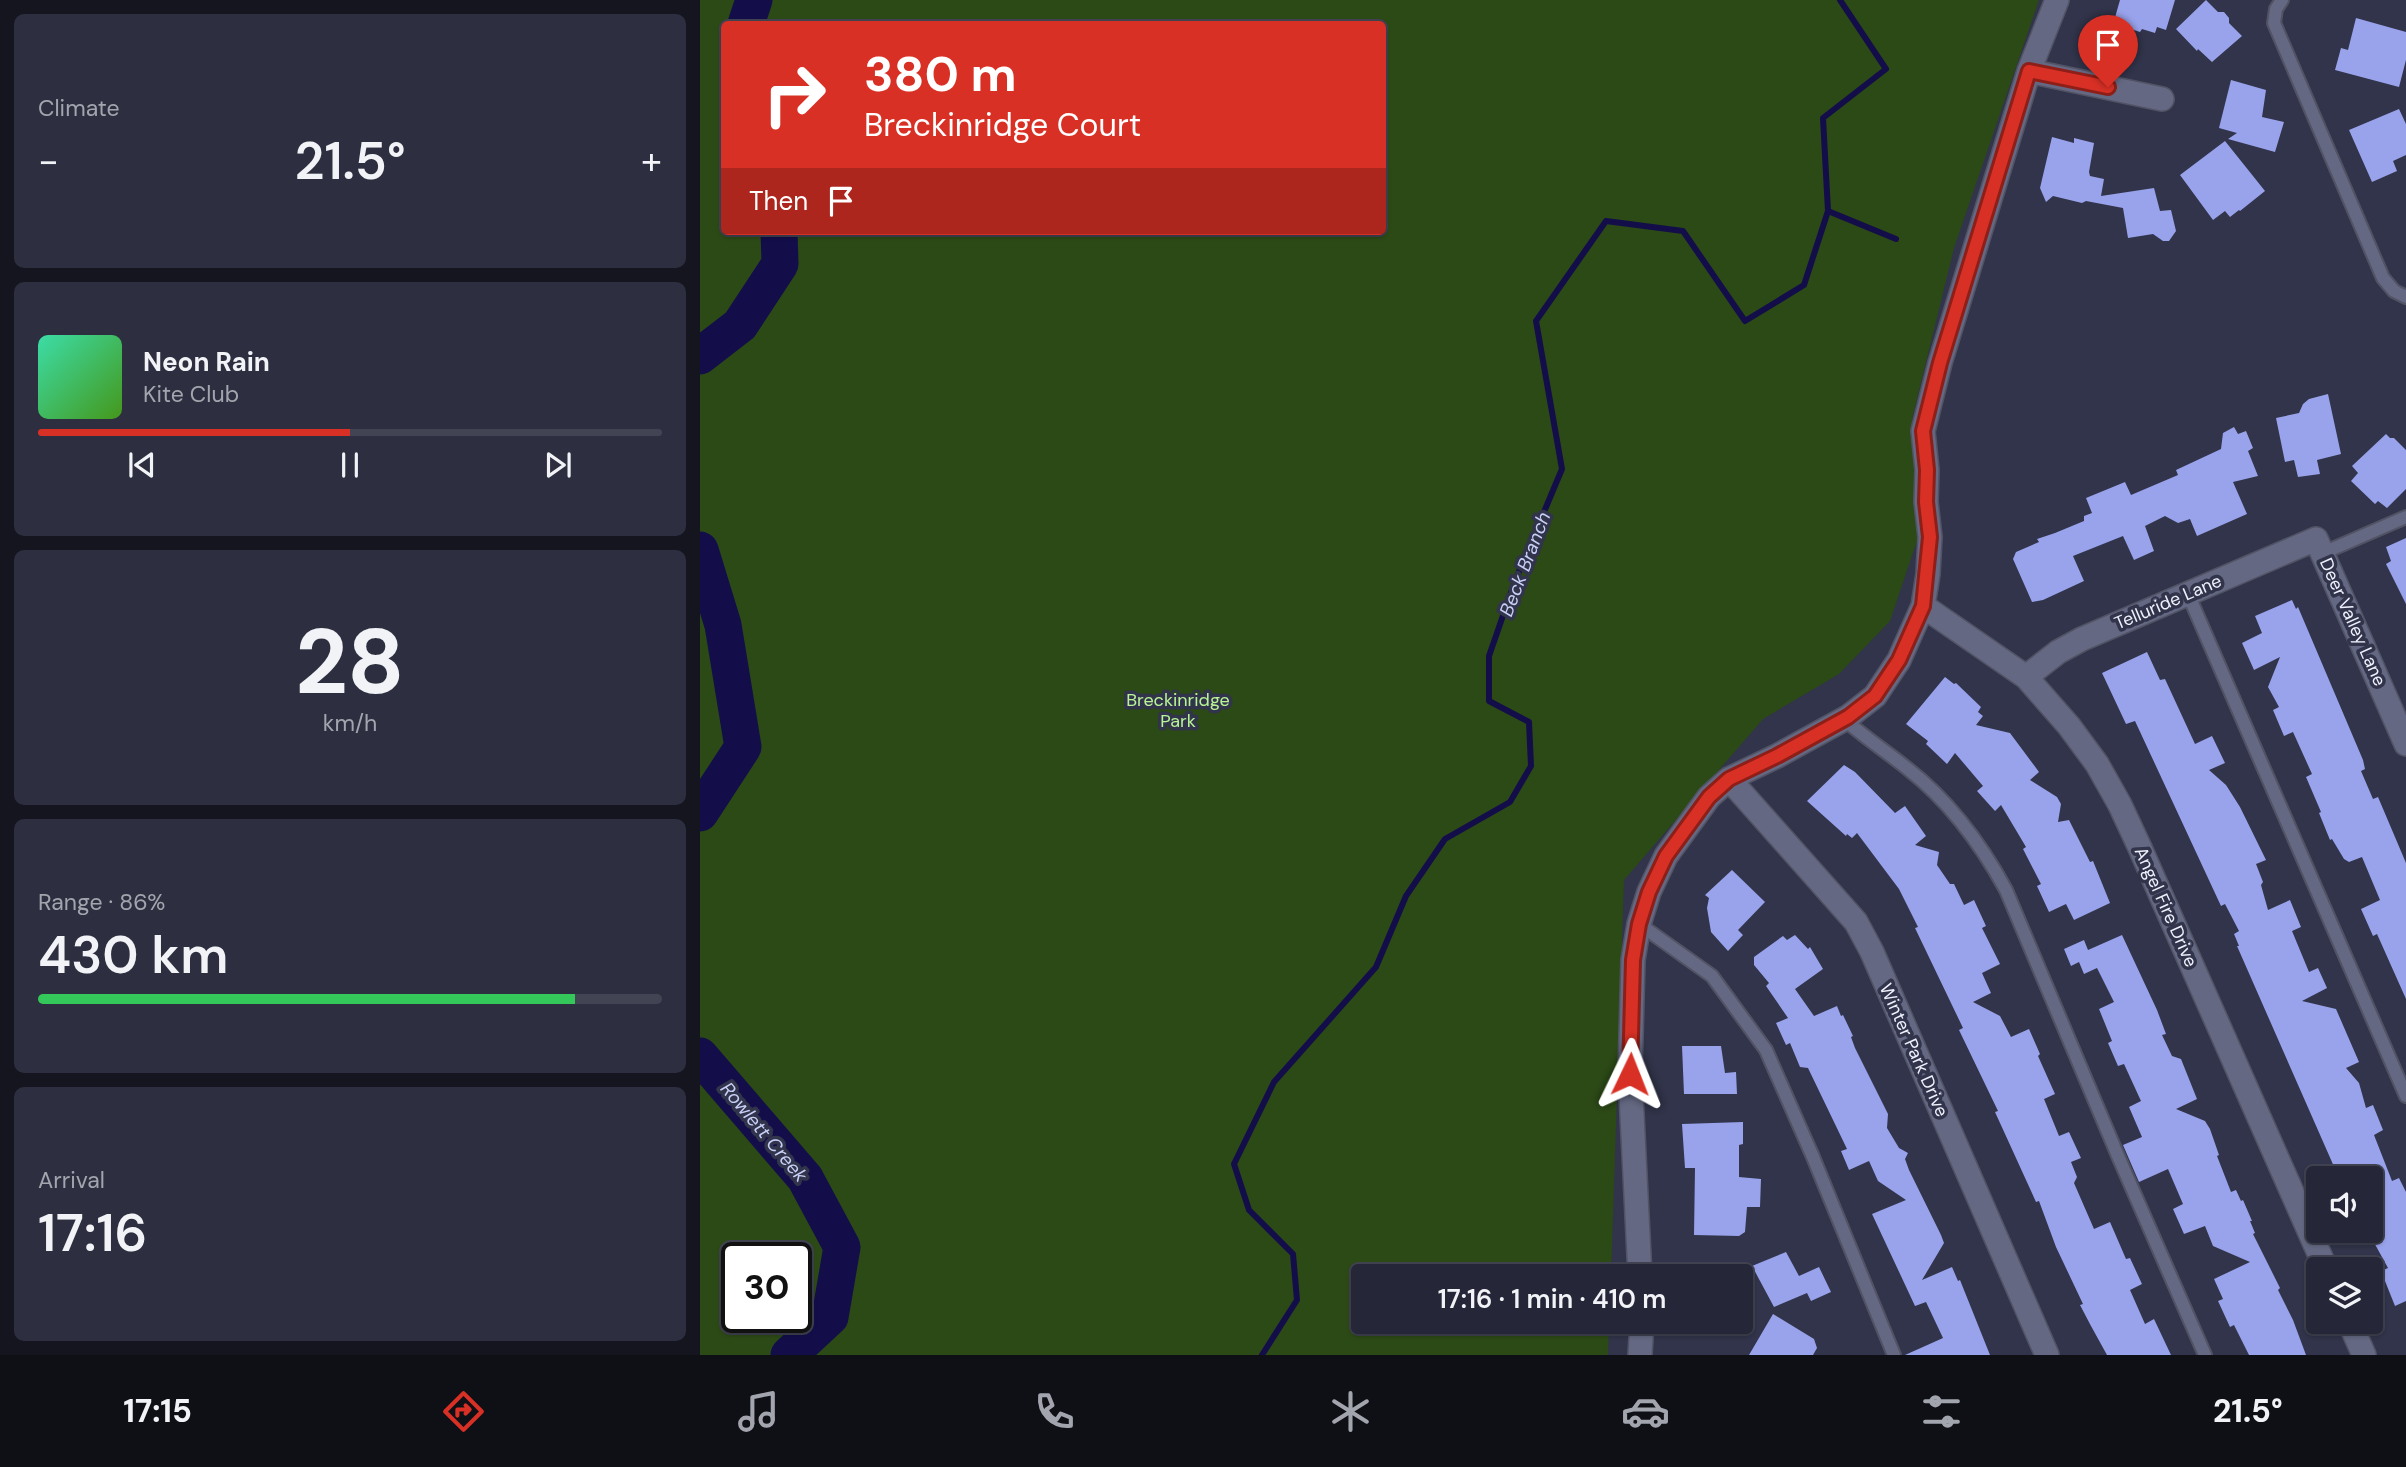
<!DOCTYPE html>
<meta charset="utf-8">
<style>
:root{--surface:#252738;--page:#2d2f40;--text:#f1f3f6;--muted:#a3a5ae;--line:#424453;--accent:#d93025}
body{margin:0;font-family:"DM Sans",sans-serif;background:var(--page);color:var(--text);height:100vh;display:flex;flex-direction:column;font-size:26px;white-space:nowrap}
*{box-sizing:border-box;margin:0}
p{font-size:23px;color:var(--muted)}
.icon{flex:none;width:38px;height:38px;fill:none;stroke:currentColor;stroke-width:2;stroke-linecap:round;stroke-linejoin:round}
.map{position:relative;flex:1;overflow:hidden}
.drawer{display:flex;flex-direction:column;gap:14px;padding:14px;background:#14151f;width:700px}
.drawer>*{flex:none}
.guide{position:absolute;left:21px;top:21px;width:665px;height:214px;border-radius:7px;box-shadow:0 2px 5px #0004,0 0 0 2px var(--line);background:#d93025;color:#fff;overflow:hidden}
.buttons{position:absolute;left:1606px;top:1166px;display:grid;gap:14px}
.buttons a{display:grid;place-items:center;width:77px;height:77px;border-radius:7px;background:var(--surface);box-shadow:0 2px 5px #0004,0 0 0 2px var(--line);font-size:35px}
.speed{position:absolute;left:21px;top:1242px;display:flex;gap:14px;font-size:35px;font-weight:700;text-align:center}
.speed>*{display:grid;place-content:center;width:91px;height:91px;border-radius:50%;background:var(--surface);box-shadow:0 2px 5px #0004,0 0 0 2px var(--line);line-height:1}
.speed .limit{border:4px solid #111;border-radius:10px;background:#fff;color:#111}
.pin{position:absolute;display:grid;place-items:center;width:60px;height:60px;color:#fff;margin:-72px -30px;border-radius:50% 50% 50% 0;rotate:-45deg;box-shadow:0 0 7px #0007}
.pin .icon{rotate:45deg}
.me{position:absolute;width:77px;margin:-38px;rotate:2deg;stroke-linejoin:round;filter:drop-shadow(0 0 5px #0008)}
.turn{display:flex;align-items:center;gap:24px;height:147px;padding:0 28px;font-size:32px}
.turn .icon{width:91px;height:91px;stroke-width:2.5}
.turn b{display:block;font-size:49px;line-height:60px}
.then{display:flex;align-items:center;height:66px;padding:0 28px;background:#0003;gap:14px;font-size:26px}
.big{font-size:52px;font-weight:600;line-height:1.1}
.drawer .card{flex:1;display:flex;flex-direction:column;justify-content:center;gap:10px;min-width:0;padding:0 24px;border-radius:10px;background:var(--page)}
.drawer .dial{align-items:center;gap:0}
.dial b{font-size:91px;line-height:1}
.song{display:flex;align-items:center;gap:21px}
.cover{width:84px;height:84px;border-radius:10px;background:linear-gradient(135deg,hsl(160 70% 55%),hsl(100 70% 35%))}
.played{height:7px;border-radius:4px;background:linear-gradient(90deg,var(--accent) 50%,var(--line) 50%)}
.keys{display:flex;justify-content:space-around;direction:ltr}
.heat{display:flex;justify-content:space-between;align-items:center;font-size:38px;direction:ltr}
.charge{height:10px;border-radius:5px;background:linear-gradient(90deg,#34c759 86%,var(--line) 0)}
.trip{position:absolute;left:651px;top:1264px;width:402px;height:70px;border-radius:7px;background:var(--surface);box-shadow:0 2px 5px #0004,0 0 0 2px var(--line);font-weight:600;line-height:70px;text-align:center}
.dock{display:flex;height:112px;justify-content:space-around;align-items:center;background:#0f1016;color:var(--muted)}
.dock .icon{width:49px;height:49px}
.dock .on{color:var(--accent)}
.dock b{font-size:32px;color:var(--text)}
main{display:flex;flex:1;min-height:0}
.map>svg:first-child{display:block}
</style>
<main>
<section class="drawer">
<div class="card"><p>Climate</p>
<div class="heat"><a>−</a><b class="big">21.5°</b><a>+</a></div>
</div>
<div class="card">
<div class="song"><i class="cover"></i><div><b>Neon Rain</b><p>Kite Club</p></div></div>
<div class="played"></div>
<div class="keys"><svg class="icon" aria-label="previous" viewBox="0 0 24 24"><path d="M18 5L8 12l10 7zM5 5v14"/></svg><svg class="icon" aria-label="pause" viewBox="0 0 24 24"><path d="M8 5v14M16 5v14"/></svg><svg class="icon" aria-label="next" viewBox="0 0 24 24"><path d="M6 5l10 7-10 7zM19 5v14"/></svg></div>
</div>
<div class="card dial"><b>28</b><p>km/h</p></div>
<div class="card"><p>Range · 86%</p><b class="big">430 km</b><div class="charge"></div></div>
<div class="card"><p>Arrival</p><b class="big">17:16</b></div>
</section>
<div class="map">
<svg width="1706" height="1355" viewBox="0 0 1706 1355">
<rect width="100%" height="100%" fill="#31344a"/>
<path fill="#2c4a16" fill-rule="evenodd" d="M0,0H1339L1254,248L1212,419L1223,523L1190,621L1139,674L1063,719L924,880L911,1276H663V1321H909L908,1355H0ZM24,24H682V231H24ZM37,1258H96V1318H37Z"/>
<g fill="none" stroke-linecap="round" stroke-linejoin="round">
<path stroke="#130e4a" stroke-width="6" d="M1128,211L1196,239
M562,1355L597,1300L593,1254L549,1210L534,1164L574,1082L676,967L706,896L745,839L810,802L831,766L829,722L789,701V656L815,581L862,469L836,321L906,221L983,231L1045,321L1104,285L1128,211L1123,118L1186,69L1140,0"/>
<path stroke="#130e4a" stroke-width="37" d="M46,24L54,0
M0,356L40,325L80,264L79,231
M0,550L23,625L43,747L0,813
M0,1056L105,1178L142,1247L130,1317L89,1355"/>
</g>
<path fill="#99a3ec" d="M1420,0H1475L1466,30L1457,27L1455,33L1442,29L1440,32L1419,25L1420,22L1414,21Z
M1506,0L1518,12H1524L1529,18V23L1542,36L1512,62L1498,49L1497,51L1476,29Z
M1656,18L1706,32V60L1699,87L1635,70L1641,48L1648,50Z
M1531,80L1566,90L1562,117L1584,122L1575,152L1528,139L1537,133L1519,128Z
M1699,109L1706,124V155L1693,161L1697,171L1672,182L1649,130Z
M1352,137L1374,143V138L1394,143L1389,172L1390,176L1404,179L1401,196L1454,188L1460,211L1471,210L1476,231L1469,241H1463L1453,234L1428,238L1423,208L1386,201L1382,203L1353,196L1346,202L1340,188Z
M1525,141L1565,191L1540,211L1539,210L1530,217L1525,211L1513,220L1480,175Z
M1628,394L1641,454L1617,460L1620,474L1598,477L1594,460L1585,462L1576,418L1599,413L1603,404L1609,399Z
M1534,427L1538,434L1546,431L1553,448L1548,451L1558,476L1533,482L1547,514L1497,536L1490,519L1478,523L1465,516L1445,526L1454,551L1434,560L1423,536L1373,556L1384,581L1343,600L1332,602L1313,559L1316,552L1339,542L1337,539L1355,533L1384,521V516L1392,513L1386,498L1425,482L1431,495L1478,475L1476,470L1521,449L1523,433Z
M1686,434L1690,438H1694L1706,450V489L1687,508L1678,501L1675,504L1651,481L1658,473L1652,466Z
M1706,538V604L1686,564L1691,561L1686,547Z
M1592,600L1596,609L1598,607L1663,760L1665,769L1661,771L1673,799L1678,797L1706,863V999L1677,934L1673,936L1661,909L1680,900L1662,857L1649,862L1644,859L1632,839L1630,840L1619,813L1621,812L1606,777L1612,774L1593,732L1584,736L1573,710L1579,707L1568,687L1580,657L1554,670L1542,643L1562,633L1555,616Z
M1447,652L1460,680L1465,679L1495,744L1512,736L1525,763L1509,770L1526,785L1540,807L1566,860L1556,864L1563,882L1561,885L1568,910L1590,900L1601,927L1592,931L1609,972L1618,968L1627,988L1602,1001L1636,1009L1659,1062L1646,1068L1659,1083L1666,1108L1673,1105L1683,1130L1674,1135L1692,1181L1699,1178L1706,1192V1301L1695,1306L1681,1271L1688,1268L1671,1237V1178H1639L1537,946H1539L1534,934L1539,931L1525,904L1521,906L1435,721L1426,724L1402,673Z
M1245,677L1254,684L1256,683L1281,707L1278,712L1283,716L1276,725L1310,733L1339,772L1330,780L1357,797L1361,804L1358,822L1369,820L1390,862L1393,861L1410,903L1374,920L1366,904L1349,912L1337,886L1341,884L1323,849L1326,847L1301,805L1295,811L1277,791L1283,786L1255,753L1247,764L1226,744L1228,741L1206,724Z
M1144,765L1155,772L1195,813L1205,806L1226,836L1215,845L1239,852L1237,865L1250,884H1254L1264,905L1274,900L1286,926L1282,928L1300,964L1282,973L1291,993L1273,1002L1300,1016L1311,1037L1329,1029L1340,1054L1338,1056L1355,1094L1344,1099L1359,1136L1369,1132L1381,1158L1371,1162L1377,1177L1374,1183L1394,1229L1410,1222L1426,1259L1430,1258L1442,1284L1430,1290L1445,1324L1454,1319L1471,1355H1407L1391,1326L1380,1305L1383,1304L1356,1247L1339,1201L1336,1202L1295,1112L1298,1111L1259,1030L1263,1028L1215,928L1218,927L1199,889L1157,833L1152,838L1147,834L1146,836L1107,801Z
M1032,870L1065,902L1038,930L1043,935L1028,951L1011,932L1007,908L1009,898L1005,895Z
M1095,935L1108,949L1110,947L1123,969L1095,989L1114,1016L1137,1006L1141,1016L1143,1015L1153,1036L1151,1037L1155,1048L1188,1114L1187,1128L1199,1148L1208,1153L1205,1159L1209,1170L1241,1235L1244,1243L1222,1280L1252,1267L1258,1281L1260,1280L1290,1355H1205L1243,1338L1226,1302L1215,1306L1172,1214L1206,1200L1178,1181L1169,1161L1149,1170L1141,1151L1147,1149L1108,1068L1100,1067L1090,1043L1086,1045L1076,1023L1088,1018L1066,986L1069,983L1054,965V957L1083,936L1087,940Z
M1422,935L1457,1010L1466,1034L1462,1035L1472,1056L1481,1059L1497,1099L1476,1109L1505,1121L1510,1129L1519,1155L1517,1156L1531,1192L1536,1190L1541,1201L1543,1200L1552,1221H1550L1555,1233L1553,1234L1580,1288L1578,1290L1593,1320L1606,1355H1549L1534,1325L1530,1327L1518,1301L1523,1299L1514,1279L1550,1262L1513,1246L1505,1226L1484,1234L1473,1209L1483,1204L1468,1169L1439,1182L1423,1145L1442,1137L1429,1107L1441,1101L1424,1064L1418,1066L1408,1043L1412,1041L1399,1009L1414,1002L1397,968L1384,974L1379,962L1371,966L1364,949L1384,940L1388,950Z
M982,1046H1021L1025,1073L1036,1072L1037,1094H984Z
M1043,1122V1144L1039,1145V1177L1061,1179L1060,1207H1047L1045,1232L1039,1236L994,1235L995,1168H985L982,1124Z
M1086,1252L1099,1276L1119,1267L1131,1292L1111,1301L1107,1293L1074,1307L1052,1266Z
M1073,1314L1114,1339L1117,1348L1113,1355H1049Z"/>
<g fill="none" stroke-linecap="round" stroke-linejoin="round">
<defs>
<path id="service" d="M1582,0L1576,9L1574,23L1683,278L1694,291L1706,297
M1623,553L1706,517
M1488,594L1706,1096
M1144,719C1164,737 1187,752 1208,769C1249,801 1281,844 1306,890L1418,1156L1505,1355
M939,924L1012,976L1066,1050L1113,1157L1194,1355"/>
<path id="minor" d="M1329,71L1462,99
M1223,606L1326,677L1369,726L1397,764L1420,805L1440,848L1626,1269
M1326,677L1358,652L1382,639L1616,539L1706,744
M1029,779L1156,922L1172,952L1347,1355
M940,1276L930,1074L933,960L939,924L949,892L966,856L1009,797L1029,779L1077,756L1148,717L1175,696L1199,660L1223,606L1228,574L1230,537L1226,502L1227,470L1223,431L1240,363L1329,71L1357,0
M1649,1321L1664,1355
M940,1355L942,1321"/>
</defs>
<use href="#service" stroke="#515365" stroke-width="16"/>
<use href="#minor" stroke="#515365" stroke-width="26"/>
<use href="#service" stroke="#646882" stroke-width="12"/>
<use href="#minor" stroke="#646882" stroke-width="23"/>
</g>
<g fill="none" stroke-linecap="round" stroke-linejoin="round">
<defs>
<path id="route" d="M930,1074L933,960L939,924L949,892L966,856L1009,797L1029,779L1077,756L1148,717L1175,696L1199,660L1223,606L1230,537L1226,502L1227,470L1223,431L1240,363L1329,71L1408,87"/>
</defs>
<use href="#route" stroke="#8d1f18" stroke-width="18"/>
<use href="#route" stroke="#d93025" stroke-width="12"/>
</g>
<g text-anchor="middle" dominant-baseline="central" stroke-width="7" stroke-linejoin="round" paint-order="stroke">
<g font-size="18" fill="#eff1fd" stroke="#31344a">
<text transform="translate(1468 602) rotate(-23)">Telluride Lane</text>
<text transform="translate(1653 622) rotate(66)">Deer Valley Lane</text>
<text transform="translate(1466 907) rotate(66)">Angel Fire Drive</text>
<text transform="translate(1214 1050) rotate(66)">Winter Park Drive</text>
</g>
<g font-size="18" fill="#b9f496" stroke="#31344a">
<text x="478" y="700">Breckinridge<tspan x="478" dy="21">Park</tspan></text>
</g>
<g font-size="19" font-style="italic" fill="#c9d0f7" stroke="#31344a">
<text transform="translate(825 564) rotate(-69)">Beck Branch</text>
<text transform="translate(64 1132) rotate(50)">Rowlett Creek</text>
</g>
</g>
</svg>
<div class="buttons">
<a><svg class="icon" aria-label="sound" viewBox="0 0 24 24"><path d="M4 9h4l5-4v14l-5-4H4zM17 9q2 3 0 6"/></svg></a>
<a><svg class="icon" aria-label="layers" viewBox="0 0 24 24"><path d="M12 4l9 5-9 5-9-5zM3 14l9 5 9-5"/></svg></a>
</div>
<div class="speed"><div class="limit">30</div></div>
<div class="pin" style="left:1408px;top:87px;background:#d93025"><svg class="icon" aria-label="arrive" viewBox="0 0 24 24"><path d="M6 21V4h12l-3 4 3 4H6"/></svg></div>
<svg class="me" style="left:930px;top:1074px" viewBox="-20 -20 40 40"><path d="M0-17L14 15 0 8-14 15z" fill="#d93025" stroke="#fff" stroke-width="4"/></svg>
<div class="trip">17:16 · 1 min · 410 m</div>
<div class="guide">
<div class="turn"><svg class="icon" aria-label="right" viewBox="0 0 24 24"><path d="M7 20v-9h11M14 6l5 5-5 5"/></svg><div><b>380 m</b>Breckinridge Court</div></div>
<div class="then">Then<svg class="icon" aria-label="arrive" viewBox="0 0 24 24"><path d="M6 21V4h12l-3 4 3 4H6"/></svg></div>
</div>
</div>
</main>
<nav class="dock">
<b>17:15</b>
<svg class="icon on" aria-label="directions" viewBox="0 0 24 24"><path d="M12 3l9 9-9 9-9-9zM9 14v-3h6M13 9l2 2-2 2"/></svg>
<svg class="icon" aria-label="music" viewBox="0 0 24 24"><path d="M9 18V5l10-2v13"/><circle cx="6" cy="18" r="3"/><circle cx="16" cy="16" r="3"/></svg>
<svg class="icon" aria-label="phone" viewBox="0 0 24 24"><path d="M5 4h4l2 5-3 2q2 4 5 5l2-3 5 2v4C11 20 4 13 5 4z"/></svg>
<svg class="icon" aria-label="climate" viewBox="0 0 24 24"><path d="M12 3v18M4 7l16 10M4 17L20 7"/></svg>
<svg class="icon" aria-label="car" viewBox="0 0 24 24"><path d="M5 17H2v-5l4-1 3-4h7l3 4 3 1v5h-3M9 17h6M6 11h13"/><circle cx="7" cy="17" r="2"/><circle cx="17" cy="17" r="2"/></svg>
<svg class="icon" aria-label="filters" viewBox="0 0 24 24"><path d="M4 7h16M4 17h16"/><circle cx="9" cy="7" r="2"/><circle cx="15" cy="17" r="2"/></svg>
<b>21.5°</b>
</nav>
